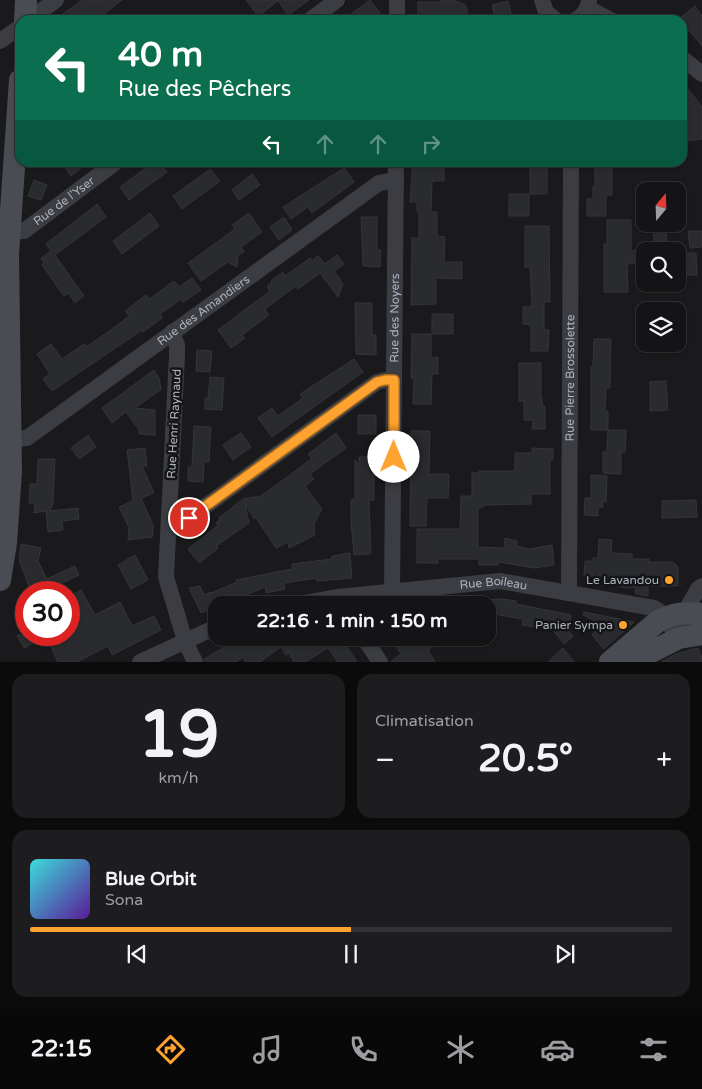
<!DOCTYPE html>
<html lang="fr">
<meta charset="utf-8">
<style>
:root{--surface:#141416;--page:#1d1d1f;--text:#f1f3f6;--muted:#9d9ea1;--line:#333335;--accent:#ffa330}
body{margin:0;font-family:"Varela Round",sans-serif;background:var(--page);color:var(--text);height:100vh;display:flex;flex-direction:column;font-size:19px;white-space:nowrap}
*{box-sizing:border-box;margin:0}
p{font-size:16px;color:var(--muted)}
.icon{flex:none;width:28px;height:28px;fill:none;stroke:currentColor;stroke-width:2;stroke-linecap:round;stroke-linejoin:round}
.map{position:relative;height:662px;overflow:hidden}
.sheet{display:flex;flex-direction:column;gap:12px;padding:12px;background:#0b0b0c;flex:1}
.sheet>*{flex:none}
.banner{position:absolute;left:15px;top:15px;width:672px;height:152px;border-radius:15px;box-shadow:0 1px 4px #0004,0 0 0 1px var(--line);background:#0b6e4f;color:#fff;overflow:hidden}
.needle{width:32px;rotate:19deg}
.tools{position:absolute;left:636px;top:182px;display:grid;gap:10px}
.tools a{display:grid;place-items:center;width:50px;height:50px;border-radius:10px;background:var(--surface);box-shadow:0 1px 4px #0004,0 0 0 1px var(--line);font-size:25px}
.speed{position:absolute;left:15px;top:581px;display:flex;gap:10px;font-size:25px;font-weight:700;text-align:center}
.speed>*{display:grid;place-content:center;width:65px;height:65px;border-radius:50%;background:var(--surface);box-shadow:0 1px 4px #0004,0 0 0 1px var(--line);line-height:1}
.speed .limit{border:8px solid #d22;background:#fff;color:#111}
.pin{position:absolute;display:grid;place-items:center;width:42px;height:42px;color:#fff;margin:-21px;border:2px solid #fff;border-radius:50%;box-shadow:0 1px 5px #0007}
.me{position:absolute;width:55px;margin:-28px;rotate:0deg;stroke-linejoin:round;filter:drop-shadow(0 0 4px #0008)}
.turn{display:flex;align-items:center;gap:18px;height:105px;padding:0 20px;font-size:22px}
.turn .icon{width:65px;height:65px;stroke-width:2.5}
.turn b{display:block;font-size:35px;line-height:42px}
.lanes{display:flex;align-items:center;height:48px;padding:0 20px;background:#0003;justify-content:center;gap:25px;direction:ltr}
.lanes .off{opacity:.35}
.big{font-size:38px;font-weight:800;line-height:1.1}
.sheet .card{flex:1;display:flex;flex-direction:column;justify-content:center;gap:8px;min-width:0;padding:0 18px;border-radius:15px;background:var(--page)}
.sheet .dial{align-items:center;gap:0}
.dial b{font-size:65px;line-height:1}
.song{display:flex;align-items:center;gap:15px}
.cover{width:60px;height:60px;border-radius:8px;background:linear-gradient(135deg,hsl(180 70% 55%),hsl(270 70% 35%))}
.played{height:5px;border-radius:2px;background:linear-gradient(90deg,var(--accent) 50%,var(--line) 50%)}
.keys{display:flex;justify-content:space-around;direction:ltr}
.heat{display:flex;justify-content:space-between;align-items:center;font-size:28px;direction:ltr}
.sheet .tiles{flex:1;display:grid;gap:12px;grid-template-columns:1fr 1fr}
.card:last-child{grid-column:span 2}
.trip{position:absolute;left:208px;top:596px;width:288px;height:50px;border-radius:15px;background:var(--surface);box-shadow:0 1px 4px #0004,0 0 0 1px var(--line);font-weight:800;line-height:50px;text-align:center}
.menu{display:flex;height:80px;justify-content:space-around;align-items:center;background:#080809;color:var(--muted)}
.menu .icon{width:35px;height:35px}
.menu .selected{color:var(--accent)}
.menu b{font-size:22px;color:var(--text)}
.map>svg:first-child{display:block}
</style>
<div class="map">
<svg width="702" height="662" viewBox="0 0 702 662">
<rect width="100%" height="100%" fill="#1a1a1d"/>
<path fill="#2a2b2e" stroke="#343539" d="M82,0H122L96,20H55Z
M246,0H309L288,15L278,1L258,16Z
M370,0L380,13L371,20H343Z
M441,0H453L464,4L467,8V19L418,20V2H441Z
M508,1L513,20H496L492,5Z
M695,6L702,16V46L682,22V20L679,19Z
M682,81L702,107V139L687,141V117L682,111Z
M61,162H89L71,176Z
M154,162H159L167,172L129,200L120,187Z
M413,162L444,163V181H432L431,212H437V236L445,237L444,262H462V279L436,278V304L411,305L412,238H419V212H417V202H410Z
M530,162H547V194H530Z
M595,162H612V195H606V216H587V199H593V186H595Z
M344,168L354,182L312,213L308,207L291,219L283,207Z
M210,169L220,181L182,209L173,196Z
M252,174L260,185L239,200L232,190Z
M34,180L47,185L41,200L28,196Z
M509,194H529V216H509Z
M97,204L106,217L55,255L84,296L75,303L68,293L64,296L42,265L44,263L41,258L51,251L46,244Z
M150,213L159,226L122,254L113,241Z
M249,213L262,232L241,247L244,252L238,255L237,267L228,262L201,281L188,263L235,229L232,225Z
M284,217L292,230L279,240L270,227Z
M361,217H377V250H381L380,267L363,266Z
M607,220H631V251L645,250V263L627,264L628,292H604V244H607Z
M525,226H549L550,302H544V330H549L548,351H531V325L523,324V307H532L530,267H525Z
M653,227H666L667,251H655Z
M688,231H702V247L690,248Z
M679,253H696L697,275H680Z
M337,255L344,264L334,271L343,284L338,297L320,273L298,289L296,286L265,309L269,315L242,335L245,338L231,348L218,330L270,291L267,286L272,282L271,281L283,272L285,276L310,258L312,261L318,256L325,264Z
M192,278L201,290L183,302L181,299L160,314L162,318L143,332L142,330L52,391L43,379L50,374L37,354L51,344L62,359L84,344L86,347L108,332L129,316L125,311L146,295L149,299L174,281L179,287Z
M355,303H372V335H376V355L356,354Z
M432,314H453V334H432Z
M412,334H431V358L438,357V374H432L431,404H413L414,378H411Z
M594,339H611L610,388H606L605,411H608V430H591V367H593Z
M197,350L212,351L210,372L196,371Z
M354,359L363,372L272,437L258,418L272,408L278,416L303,398L300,394Z
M519,363H541V397H542V406H545V429H532L533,420H524V401H519Z
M154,370L159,378L161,389L135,408L155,410V435L139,434V430L126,412L112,423L102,408Z
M210,377L224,378L222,410L205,409V398H208Z
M666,381L668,410L650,411V382Z
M358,415H376V434H358Z
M194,426L211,427L209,462H204L203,482L188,481V467H192Z
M608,430H626L625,452H621V474L603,473V452H607Z
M411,431H430L429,474H449L448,498H427L426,526H410Z
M241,433L251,447L233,460L223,445Z
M336,433L346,448L310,474L314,479L305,486L322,509L314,524L315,535L289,548L288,542L276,548L256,518L254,519L245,503L249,523L216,546L218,548L199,563L188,549L218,525L216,523L220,519L219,518L243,499L261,496L286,478L312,458L308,454Z
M88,435L96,447L79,459L71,448Z
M145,448L147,466H142L154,493L141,498L153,525V533L152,537L128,540L129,528L119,507L133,501L127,450Z
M532,448L553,449V460H550V494H531V504L486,505L478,509V547L504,548L505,538L517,541V546L529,549L552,545L554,565L534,568L498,562V565H479V559H438V563H417V529H460L461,496H472V473H479V471H515V453H532Z
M359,457H376V473H374V500H369L371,554L354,555L351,520V500L355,499V460L359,465Z
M38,459H55L53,503L50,511L78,508L79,519L62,521L63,530L48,532L46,511L34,513L35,503H29L30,484H37Z
M591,475L607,476L606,502H602L603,507H598V516L584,515L585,498H591Z
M696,500L697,517L662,518V501Z
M599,539L612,540L611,553L632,554V559H649V562H673L678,567V586H648V596L636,594L635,587L625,588L607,583V576H584L585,561H593V558H598Z
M21,544L41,548L38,561L47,579L75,566L79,575L43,592H31L19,560Z
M350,553L352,578L317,581V578L284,583L285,589L266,593L265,587L225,604L216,605V607L201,613L189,588L200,586L204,595L211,592V593L237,582L236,580L292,569V564L332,559V556Z
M135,555L148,580L131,589L118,565Z
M81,590L95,615L120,602L132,626L154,616L161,630L112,655L108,646L77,662H58L49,642L64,635H69V633L80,627L69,607V596Z
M502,599L516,601V604L571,615L568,630L573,636L564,644L553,630L522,625L523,619L489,613L488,600Z
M584,612L634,622L604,649L592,635L601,624L583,615Z
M17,635H49L24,648Z
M246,638H256L262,646L274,638H326L331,646L342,639L357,662H338L328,648L331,646L305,662H294L289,653L286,655L281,647L260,662H246L243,657L236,662H205L204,659L230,644L232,647Z
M390,638H447L428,650L435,662H390L401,654Z
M563,648L574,662H548Z
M698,648L702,657V662H661L676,654Z"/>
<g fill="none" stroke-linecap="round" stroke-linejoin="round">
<g stroke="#3b3d42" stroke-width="16">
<path d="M542,0L546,12L556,20"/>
<path d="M588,8L611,20"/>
<path d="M29,20L56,0"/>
<path d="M310,20L337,0"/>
<path d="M397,20V0"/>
<path d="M575,20C584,16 588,9 589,0"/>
<path d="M0,41L20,27"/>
<path d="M682,58L702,74"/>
<path id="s1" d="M9,232L24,231L116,162"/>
<path d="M172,332L177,345V355L166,577L185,641L195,662"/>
<path id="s2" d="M11,440L27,438L379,183L396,180"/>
<path d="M169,522L179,521L189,518L377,382L385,380H394"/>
<path id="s3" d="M392,593L396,162"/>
<path id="s4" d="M569,593L571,162"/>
<path id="s5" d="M293,605L337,597L500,581L654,608L659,611L679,638L688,621L685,612L698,589L702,586"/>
<path d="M364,638L380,662"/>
<path d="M140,662L216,627"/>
</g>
<path stroke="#494c52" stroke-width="22" d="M25,20L26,0
M0,580L6,543L11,472L8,255L20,80
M610,662L657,622C674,613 682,612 702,614
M631,662L679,638L702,634"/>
</g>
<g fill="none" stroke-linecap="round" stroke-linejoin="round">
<defs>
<path id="route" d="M189,518L377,382L385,380H394V457"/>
</defs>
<use href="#route" stroke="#a66a1f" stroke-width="12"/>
<use href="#route" stroke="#ffa330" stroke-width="9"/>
</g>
<g fill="#ffa330" stroke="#151518" stroke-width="2">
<circle cx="669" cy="580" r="5"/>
<circle cx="623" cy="625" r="5"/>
</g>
<g text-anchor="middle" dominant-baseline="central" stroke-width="5" stroke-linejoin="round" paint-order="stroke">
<g font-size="12" fill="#acb3bd" stroke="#151518">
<text stroke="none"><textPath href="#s1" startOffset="65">Rue de l'Yser</textPath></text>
<text stroke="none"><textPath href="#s2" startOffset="234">Rue des Amandiers</textPath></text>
<text stroke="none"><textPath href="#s3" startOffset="275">Rue des Noyers</textPath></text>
<text stroke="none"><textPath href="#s4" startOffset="215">Rue Pierre Brossolette</textPath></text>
<text transform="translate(174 424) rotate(-87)">Rue Henri Raynaud</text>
<text stroke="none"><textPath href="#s5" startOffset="202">Rue Boileau</textPath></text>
</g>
<g font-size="12" fill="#acb3bd" stroke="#151518" text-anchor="end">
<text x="659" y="580">Le Lavandou</text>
<text x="613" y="625">Panier Sympa</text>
</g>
</g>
</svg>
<div class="tools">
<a><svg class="needle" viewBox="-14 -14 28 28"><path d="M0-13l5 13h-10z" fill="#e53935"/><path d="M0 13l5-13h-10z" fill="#9d9ea1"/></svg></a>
<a><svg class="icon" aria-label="search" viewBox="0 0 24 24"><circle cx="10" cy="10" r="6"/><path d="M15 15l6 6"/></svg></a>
<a><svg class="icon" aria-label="layers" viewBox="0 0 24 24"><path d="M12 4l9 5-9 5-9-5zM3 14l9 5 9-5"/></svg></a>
</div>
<div class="speed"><div class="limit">30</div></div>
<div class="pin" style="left:189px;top:518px;background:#d93025"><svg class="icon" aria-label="arrive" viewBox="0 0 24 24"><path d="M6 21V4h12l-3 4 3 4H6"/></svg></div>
<svg class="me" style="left:394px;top:457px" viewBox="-20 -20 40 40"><circle r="19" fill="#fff"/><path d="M0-13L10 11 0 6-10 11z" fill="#ffa330"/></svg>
<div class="trip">22:16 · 1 min · 150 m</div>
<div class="banner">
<div class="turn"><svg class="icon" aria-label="left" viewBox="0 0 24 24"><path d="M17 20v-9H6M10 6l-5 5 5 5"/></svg><div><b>40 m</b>Rue des Pêchers</div></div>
<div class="lanes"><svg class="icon" aria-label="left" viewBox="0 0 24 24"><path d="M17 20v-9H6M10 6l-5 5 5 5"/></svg><svg class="icon off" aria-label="ahead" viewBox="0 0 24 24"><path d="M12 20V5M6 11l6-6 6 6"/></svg><svg class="icon off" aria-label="ahead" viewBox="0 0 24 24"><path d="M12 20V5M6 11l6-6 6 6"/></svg><svg class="icon off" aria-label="right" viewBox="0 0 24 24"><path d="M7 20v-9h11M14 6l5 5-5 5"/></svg></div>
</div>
</div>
<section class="sheet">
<div class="tiles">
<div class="card dial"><b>19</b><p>km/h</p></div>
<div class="card"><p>Climatisation</p>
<div class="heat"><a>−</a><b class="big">20.5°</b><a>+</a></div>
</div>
<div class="card">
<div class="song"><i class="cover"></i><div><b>Blue Orbit</b><p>Sona</p></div></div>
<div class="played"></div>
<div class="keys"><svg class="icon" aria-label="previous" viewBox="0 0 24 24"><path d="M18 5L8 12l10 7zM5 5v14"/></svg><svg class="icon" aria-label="pause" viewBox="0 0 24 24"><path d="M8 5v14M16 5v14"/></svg><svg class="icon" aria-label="next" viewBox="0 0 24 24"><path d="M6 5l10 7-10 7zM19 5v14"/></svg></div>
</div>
</div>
</section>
<nav class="menu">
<b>22:15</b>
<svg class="icon selected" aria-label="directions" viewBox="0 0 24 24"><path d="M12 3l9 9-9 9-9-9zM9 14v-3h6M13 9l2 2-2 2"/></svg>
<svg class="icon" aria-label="music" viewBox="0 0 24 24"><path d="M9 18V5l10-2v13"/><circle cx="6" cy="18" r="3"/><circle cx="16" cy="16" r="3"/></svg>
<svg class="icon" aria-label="phone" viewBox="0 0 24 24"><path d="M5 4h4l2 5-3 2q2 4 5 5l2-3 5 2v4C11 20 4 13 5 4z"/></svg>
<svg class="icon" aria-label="climate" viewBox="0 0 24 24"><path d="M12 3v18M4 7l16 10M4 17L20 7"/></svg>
<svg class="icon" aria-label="car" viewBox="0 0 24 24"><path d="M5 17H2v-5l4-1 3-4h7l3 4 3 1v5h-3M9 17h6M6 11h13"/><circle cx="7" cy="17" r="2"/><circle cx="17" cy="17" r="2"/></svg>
<svg class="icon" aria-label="filters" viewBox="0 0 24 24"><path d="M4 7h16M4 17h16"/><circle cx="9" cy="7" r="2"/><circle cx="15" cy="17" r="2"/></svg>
</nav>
